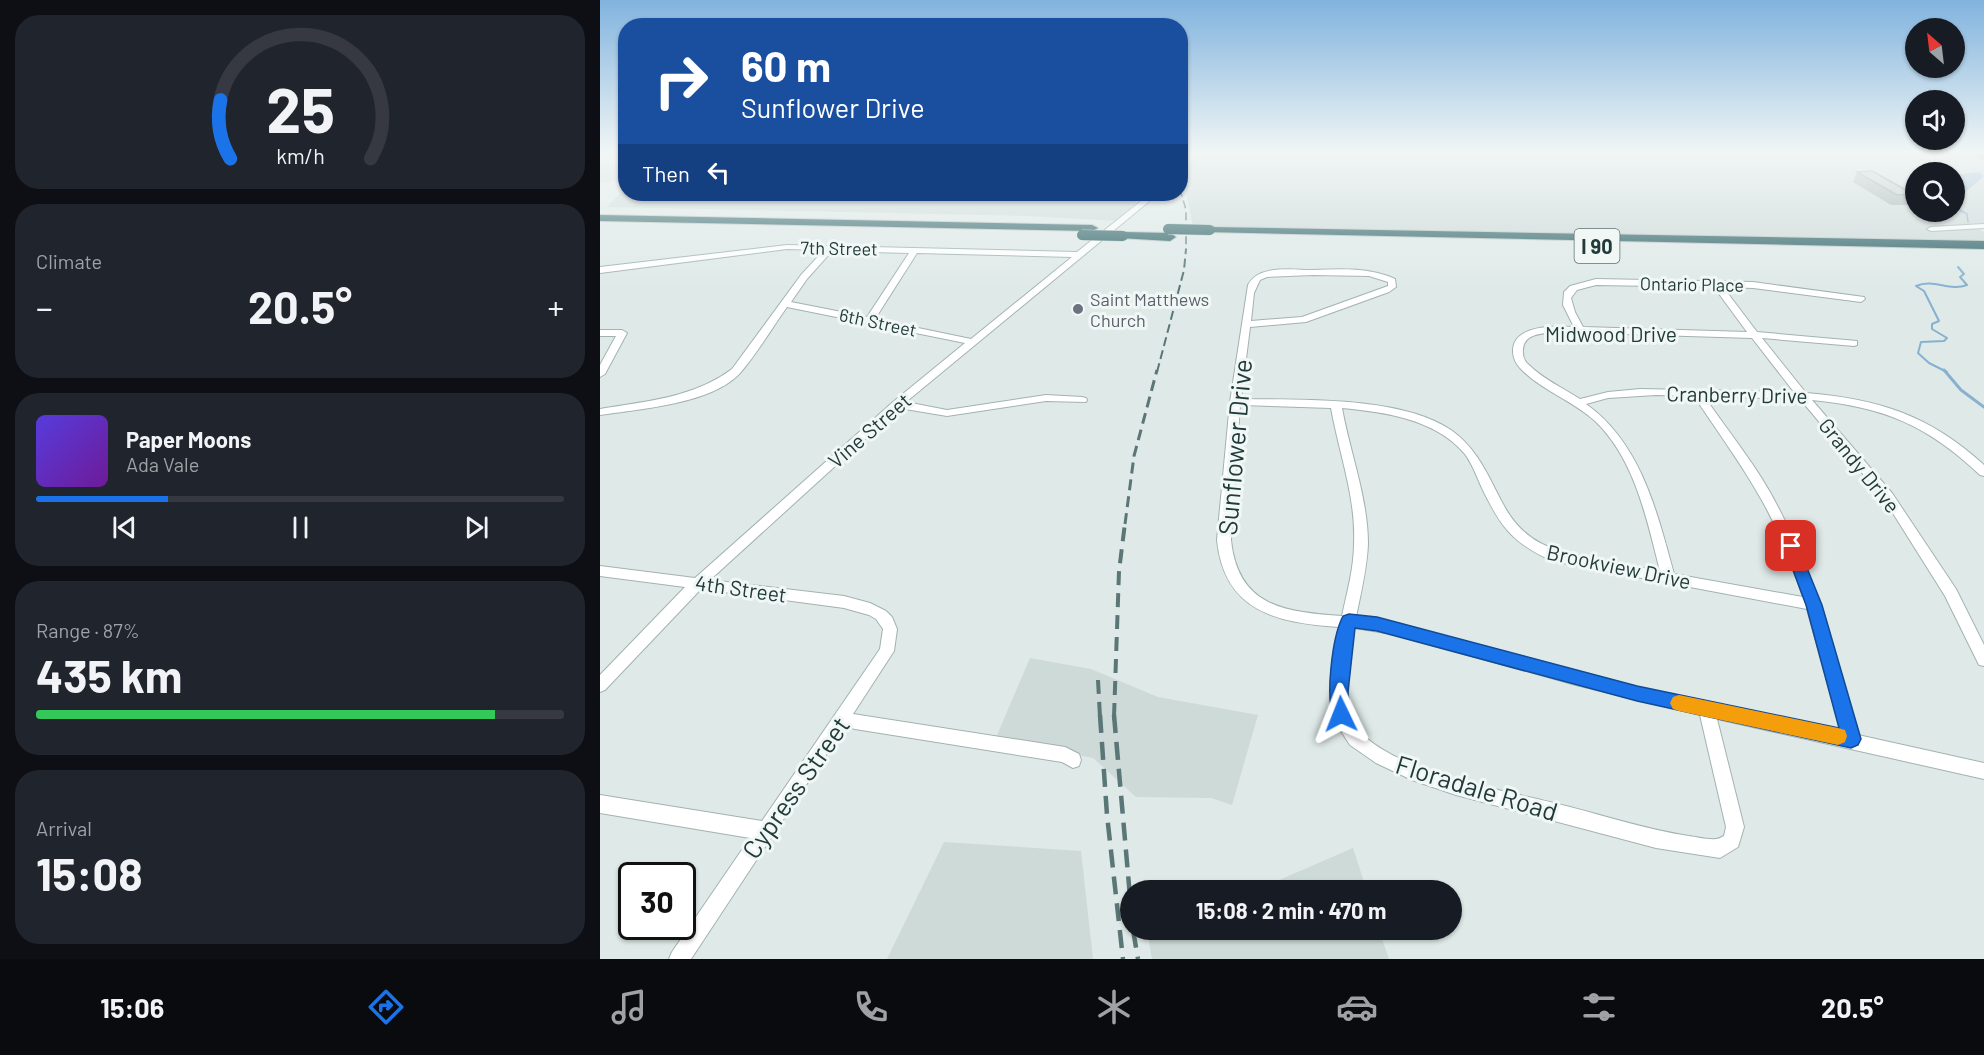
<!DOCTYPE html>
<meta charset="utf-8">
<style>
:root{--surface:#171b24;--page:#20242c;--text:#f1f3f6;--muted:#9ea1a6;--line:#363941;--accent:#1a73e8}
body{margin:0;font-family:Barlow,sans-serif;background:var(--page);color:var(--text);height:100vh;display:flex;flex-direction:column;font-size:22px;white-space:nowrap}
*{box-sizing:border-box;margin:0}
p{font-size:20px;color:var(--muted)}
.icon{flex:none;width:33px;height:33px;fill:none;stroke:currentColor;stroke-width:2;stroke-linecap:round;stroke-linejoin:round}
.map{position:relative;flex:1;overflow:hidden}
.drawer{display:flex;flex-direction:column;gap:15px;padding:15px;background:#0d0f14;width:600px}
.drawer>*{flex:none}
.guide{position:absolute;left:18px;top:18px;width:570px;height:183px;border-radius:24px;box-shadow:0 2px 4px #0004;background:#1a4fa0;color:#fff;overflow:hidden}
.needle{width:39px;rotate:332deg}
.fabs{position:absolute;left:1305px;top:18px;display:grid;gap:12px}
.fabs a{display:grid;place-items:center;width:60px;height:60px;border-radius:50%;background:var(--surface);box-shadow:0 2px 4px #0004;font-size:30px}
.speed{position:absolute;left:18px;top:862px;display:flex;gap:12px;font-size:30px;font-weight:700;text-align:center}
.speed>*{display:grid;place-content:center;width:78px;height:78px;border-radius:50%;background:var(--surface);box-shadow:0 2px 4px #0004;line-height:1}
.speed .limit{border:3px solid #111;border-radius:9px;background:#fff;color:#111}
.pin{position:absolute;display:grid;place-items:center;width:51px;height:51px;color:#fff;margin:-26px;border-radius:12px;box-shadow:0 3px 9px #0006}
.me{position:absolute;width:66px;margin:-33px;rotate:358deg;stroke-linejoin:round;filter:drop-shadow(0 0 4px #0008)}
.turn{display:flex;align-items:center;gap:21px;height:126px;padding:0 24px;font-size:27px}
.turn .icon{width:78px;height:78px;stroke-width:2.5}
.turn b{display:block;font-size:42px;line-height:51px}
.then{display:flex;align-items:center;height:57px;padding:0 24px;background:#0003;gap:12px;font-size:22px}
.big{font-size:45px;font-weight:700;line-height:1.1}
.drawer .tile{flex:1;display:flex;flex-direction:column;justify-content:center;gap:9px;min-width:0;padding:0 21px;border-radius:24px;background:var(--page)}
.drawer .dial{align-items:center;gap:0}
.dial svg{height:156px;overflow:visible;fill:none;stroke:var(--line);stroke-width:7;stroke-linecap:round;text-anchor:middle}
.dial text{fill:var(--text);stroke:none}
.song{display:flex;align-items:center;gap:18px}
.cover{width:72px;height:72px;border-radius:9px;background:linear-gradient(135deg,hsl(250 70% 55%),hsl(280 70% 35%))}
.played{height:6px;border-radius:3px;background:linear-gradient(90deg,var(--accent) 25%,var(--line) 25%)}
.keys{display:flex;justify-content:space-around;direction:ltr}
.heat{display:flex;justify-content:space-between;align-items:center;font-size:33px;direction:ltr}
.charge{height:9px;border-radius:4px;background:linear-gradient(90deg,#34c759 87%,var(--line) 0)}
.trip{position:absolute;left:520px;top:880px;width:342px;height:60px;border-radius:30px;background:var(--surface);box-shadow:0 2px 4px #0004;font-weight:700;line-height:60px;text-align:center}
.tabs{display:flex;height:96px;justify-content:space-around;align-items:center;background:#090b0e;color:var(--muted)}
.tabs .icon{width:42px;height:42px}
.tabs .current{color:var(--accent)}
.tabs b{font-size:27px;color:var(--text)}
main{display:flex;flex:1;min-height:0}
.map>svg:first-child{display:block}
</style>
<main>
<section class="drawer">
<div class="tile dial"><svg viewBox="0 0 100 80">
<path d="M14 69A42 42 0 1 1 86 69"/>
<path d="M14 69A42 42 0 0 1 9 39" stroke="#1a73e8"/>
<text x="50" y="56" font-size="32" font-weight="700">25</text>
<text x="50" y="72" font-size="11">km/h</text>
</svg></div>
<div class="tile"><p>Climate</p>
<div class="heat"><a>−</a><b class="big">20.5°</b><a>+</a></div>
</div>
<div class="tile">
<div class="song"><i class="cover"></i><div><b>Paper Moons</b><p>Ada Vale</p></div></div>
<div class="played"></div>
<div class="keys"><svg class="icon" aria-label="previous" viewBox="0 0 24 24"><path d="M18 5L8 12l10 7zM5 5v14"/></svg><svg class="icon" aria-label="pause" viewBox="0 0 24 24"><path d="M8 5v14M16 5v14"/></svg><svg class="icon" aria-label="next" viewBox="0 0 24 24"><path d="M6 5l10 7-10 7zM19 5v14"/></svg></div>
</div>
<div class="tile"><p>Range · 87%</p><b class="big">435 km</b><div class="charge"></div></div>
<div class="tile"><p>Arrival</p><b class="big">15:08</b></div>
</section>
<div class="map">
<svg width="1384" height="959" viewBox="0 0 1384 959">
<rect width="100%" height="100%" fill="#dfeae8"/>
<path fill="#cddad8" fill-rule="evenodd" d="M601,153H1371L1384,160V224L1371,225L1384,232V241L593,226L582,172ZM1316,172H1354V212H1316Z
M25,162V181L0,183V165Z
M25,188L26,194H538L542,196L518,221L428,216L7,207Z
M430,658L491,669L558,697L658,715L632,805L611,798L536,797L493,758L395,740Z
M344,842L481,851L493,959H287Z
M753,848L767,891H654Z
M564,930H779L789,959H552L548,937Z"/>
<path fill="#87b1cf" d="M1379,172L1384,176L1355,201V175Z"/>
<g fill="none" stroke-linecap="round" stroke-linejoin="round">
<path stroke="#87b1cf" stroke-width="1.5" d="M1354,207L1367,214L1368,222"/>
<path stroke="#87b1cf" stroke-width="2" d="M1347,372L1329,363L1318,353L1321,342L1344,341L1347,338L1332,329V324L1339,321L1324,291L1316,286C1334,278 1349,292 1367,285L1360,277L1364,274L1358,267"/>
<path stroke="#87b1cf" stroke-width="3" d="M1344,370L1361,390L1384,407"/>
<defs>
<path id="minor" d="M593,153H600L580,171V165Z
M550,194H558L306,402L347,410L446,395L482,397L486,398L487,400L486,402L446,401L347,416L299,408L110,580L244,596L270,603L286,611L292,617L297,629L294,651L253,714L465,747L479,754L481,760L479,766L473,768L462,762L255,729L245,726L91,959H69L72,952L150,838L0,813V795L162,821L280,649L283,629L276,619L269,615L244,608L101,589L5,690L0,692V675L85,587L0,576V566L95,578L293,402L365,343L187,307C172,328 158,352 141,372C113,404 40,409 0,415V409C47,401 93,398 132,369L201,275L224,250L187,249L0,273V267L187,245L477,252ZM232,251L309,253L267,317L191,302L207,279ZM317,253L472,257L371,339L275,319Z
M1384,224V228L1331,231L1327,229L1331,227Z
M713,270C740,269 770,267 795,279L796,287L789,292L706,322L650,327L641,399C700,400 801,396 851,430C878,449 888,476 903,504C924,544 955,552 997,559C1018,563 1039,567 1060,571C1047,520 1035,459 995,421C973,401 939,389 920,368C916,364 913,357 913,352C912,324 956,326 974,327L963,305L964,292L970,286L996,279L1153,282L1264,297L1265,299L1261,302L1153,288L1123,287L1157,332L1257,341V345L1254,346L1162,338L1206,393C1279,399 1329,415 1384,465V476L1380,475C1327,425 1284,407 1212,400L1292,493L1356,589L1384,645V666L1379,665L1345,596L1284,499L1200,399L1104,396C1129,433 1158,467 1178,507C1216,579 1236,656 1258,735L1384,763V779L1117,719L1144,827L1138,847L1120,858L1056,848L856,795L812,780L776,763L750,745L739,728L733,714L731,694V673L739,627C678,623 624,612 617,540L630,402L648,285C659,264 693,270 713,270ZM713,275L769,276L788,282V286L702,317L651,321L654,293L660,280L667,277ZM996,285L1114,287L1147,332L983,327L975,312L971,298L977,290ZM958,332L1152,338L1194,392L1040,389L1008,392L980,399C963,388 943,379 929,365C925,362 923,357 923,353C921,333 944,333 958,332ZM1056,395L1094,396C1115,428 1138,459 1157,492C1177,525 1191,561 1203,597L1074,574C1057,512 1041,443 986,404L1008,398ZM640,405L731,408C739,453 756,497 754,543C754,568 747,592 742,616C685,612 638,607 631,540ZM742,408C784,412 835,419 864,453C872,463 876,475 881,486C900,526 911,542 952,561L1207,609L1241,731L1038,687L792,622L756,617C761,593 767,568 768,544C768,498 750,453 742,408ZM754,628L792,634L976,685L1100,715L1126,827L1124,836C1121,837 1119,839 1116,839C1108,840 1097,837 1089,836C1048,830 1009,817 970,807C916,793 859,784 807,762C789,754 768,743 755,726C738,703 749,654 754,628Z
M0,330H22L27,333L5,374L0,377V365L16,336H0Z"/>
<path id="major" d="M1372,153L1384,154V160L1373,155Z"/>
<path id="highway" d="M0,215L492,225L498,228L492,231L0,221Z
M610,227L1384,241V249L606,232L604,230Z
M523,232L570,233L576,237L570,241L519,238V234Z"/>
</defs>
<use href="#minor" stroke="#a2b2b0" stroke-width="2"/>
<use href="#major" stroke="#bcc4c4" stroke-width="2"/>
<use href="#highway" stroke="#bcc4c4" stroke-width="2"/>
<use href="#minor" fill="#fff" fill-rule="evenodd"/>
<use href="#major" fill="#649f9f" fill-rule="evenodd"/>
<use href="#highway" fill="#2d6266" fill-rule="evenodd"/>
<path stroke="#5b7676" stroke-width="1.5" stroke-dasharray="8 4" stroke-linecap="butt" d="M580,189L586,210V250"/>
<path stroke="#5b7676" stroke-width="2" stroke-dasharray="9 4.5" stroke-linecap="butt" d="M557,372L584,270L586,249"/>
<path stroke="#5b7676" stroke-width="3" stroke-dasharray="11 6" stroke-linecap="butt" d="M525,524L534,456L557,370"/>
<path stroke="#5b7676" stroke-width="4" stroke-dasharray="14 8" stroke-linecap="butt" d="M498,680L500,717
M514,717L519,571L525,523"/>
<path stroke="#5b7676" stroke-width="4.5" stroke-dasharray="18 9" stroke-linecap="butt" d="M500,715L507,815L523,959
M514,715L531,908
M533,930L538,959"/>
<defs>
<path id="highway-bridge" d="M568,229L610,230
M482,235L523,236"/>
</defs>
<use href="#highway-bridge" stroke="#bcc4c4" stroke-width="11" stroke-linecap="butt"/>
<use href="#highway-bridge" stroke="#2d6266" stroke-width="10"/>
</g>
<path fill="#9ca9a7" d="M1257,172L1313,194L1307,205H1291L1253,182Z"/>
<path fill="#b5c5c2" stroke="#7f8a88" stroke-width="1.5" d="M1272,171L1313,194L1297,195L1257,172Z"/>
<linearGradient id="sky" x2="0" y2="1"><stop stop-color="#81b3de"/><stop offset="0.53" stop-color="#f1f6f5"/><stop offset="1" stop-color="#f1f6f5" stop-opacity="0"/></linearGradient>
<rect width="1384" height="288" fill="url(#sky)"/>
<path fill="#1a73e8" stroke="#114b97" stroke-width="1.5" d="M1191,541L1198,546L1222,605L1261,739L1258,745L1251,748L1037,701L777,631L755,628L748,692L750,714L747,719L741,722L734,719C725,698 732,637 743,616L749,614L777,617L1037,686L1239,728L1206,605L1184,546Z"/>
<path fill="#f59e0b" d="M1079,695L1238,728L1245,730L1247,736L1245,742L1238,745L1079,711L1073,709L1070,703L1073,697Z"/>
<circle fill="#6b7280" stroke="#f0f7f5" stroke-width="2" cx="478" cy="309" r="6"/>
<g text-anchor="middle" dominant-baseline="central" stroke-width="6" stroke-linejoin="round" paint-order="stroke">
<g font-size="18" fill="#213a3a" stroke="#f0f7f5">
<text transform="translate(239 248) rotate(1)">7th Street</text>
<text transform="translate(1092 284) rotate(1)">Ontario Place</text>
<text transform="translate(278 322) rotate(12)">6th Street</text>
</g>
<g font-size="18" fill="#5b616d" stroke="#f0f7f5" text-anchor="start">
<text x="490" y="299">Saint Matthews<tspan x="490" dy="21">Church</tspan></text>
</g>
<rect fill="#f0f7f5" stroke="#5f7372" stroke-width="1.5" x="974.5" y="229" width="45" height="34" rx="4.5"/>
<g font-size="20" font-weight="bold" fill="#213a3a">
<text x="997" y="246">I 90</text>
</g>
<g font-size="21" fill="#213a3a" stroke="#f0f7f5">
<text x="1011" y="333">Midwood Drive</text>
<text transform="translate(1137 394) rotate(1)">Cranberry Drive</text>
<text transform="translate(269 430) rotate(-41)">Vine Street</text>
<text transform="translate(1260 465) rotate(51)">Grandy Drive</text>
<text transform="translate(1019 566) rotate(12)">Brookview Drive</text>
<text transform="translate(141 588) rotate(8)">4th Street</text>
</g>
<g font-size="26" fill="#213a3a" stroke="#f0f7f5">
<text transform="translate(634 447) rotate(-85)">Sunflower Drive</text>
<text transform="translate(195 787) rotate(-55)">Cypress Street</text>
<text transform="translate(877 787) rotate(17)">Floradale Road</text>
</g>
</g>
</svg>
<div class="fabs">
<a><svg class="needle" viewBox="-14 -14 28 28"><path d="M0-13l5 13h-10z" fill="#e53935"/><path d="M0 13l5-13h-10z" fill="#9ea1a6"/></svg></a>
<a><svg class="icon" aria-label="sound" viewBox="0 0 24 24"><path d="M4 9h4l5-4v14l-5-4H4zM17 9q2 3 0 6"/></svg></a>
<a><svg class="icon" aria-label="search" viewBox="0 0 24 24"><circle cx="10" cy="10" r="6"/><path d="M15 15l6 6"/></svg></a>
</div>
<div class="speed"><div class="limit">30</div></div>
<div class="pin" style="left:1191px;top:546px;background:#d93025"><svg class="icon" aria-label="arrive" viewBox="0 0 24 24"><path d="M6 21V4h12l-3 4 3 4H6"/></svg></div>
<svg class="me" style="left:741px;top:714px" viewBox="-20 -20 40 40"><path d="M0-17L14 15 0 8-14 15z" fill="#1a73e8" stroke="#fff" stroke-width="4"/></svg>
<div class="trip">15:08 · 2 min · 470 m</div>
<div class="guide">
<div class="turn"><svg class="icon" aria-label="right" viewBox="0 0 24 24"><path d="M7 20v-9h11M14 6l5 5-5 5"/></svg><div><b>60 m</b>Sunflower Drive</div></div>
<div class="then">Then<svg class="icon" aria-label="left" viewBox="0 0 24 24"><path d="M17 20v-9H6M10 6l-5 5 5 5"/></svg></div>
</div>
</div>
</main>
<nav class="tabs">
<b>15:06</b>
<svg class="icon current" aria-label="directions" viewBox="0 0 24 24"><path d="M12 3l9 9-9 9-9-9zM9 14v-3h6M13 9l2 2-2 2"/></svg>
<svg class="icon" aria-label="music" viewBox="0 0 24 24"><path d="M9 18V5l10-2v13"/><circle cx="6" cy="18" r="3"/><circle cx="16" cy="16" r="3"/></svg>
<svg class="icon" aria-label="phone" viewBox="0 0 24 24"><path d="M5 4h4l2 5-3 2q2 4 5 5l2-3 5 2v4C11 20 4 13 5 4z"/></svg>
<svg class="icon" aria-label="climate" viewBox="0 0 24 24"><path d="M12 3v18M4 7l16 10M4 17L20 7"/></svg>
<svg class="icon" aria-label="car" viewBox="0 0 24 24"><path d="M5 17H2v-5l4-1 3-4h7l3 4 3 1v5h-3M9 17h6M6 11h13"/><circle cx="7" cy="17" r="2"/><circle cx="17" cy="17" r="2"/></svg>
<svg class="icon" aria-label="filters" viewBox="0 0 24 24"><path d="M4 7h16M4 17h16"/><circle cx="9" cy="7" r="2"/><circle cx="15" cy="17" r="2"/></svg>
<b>20.5°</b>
</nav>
